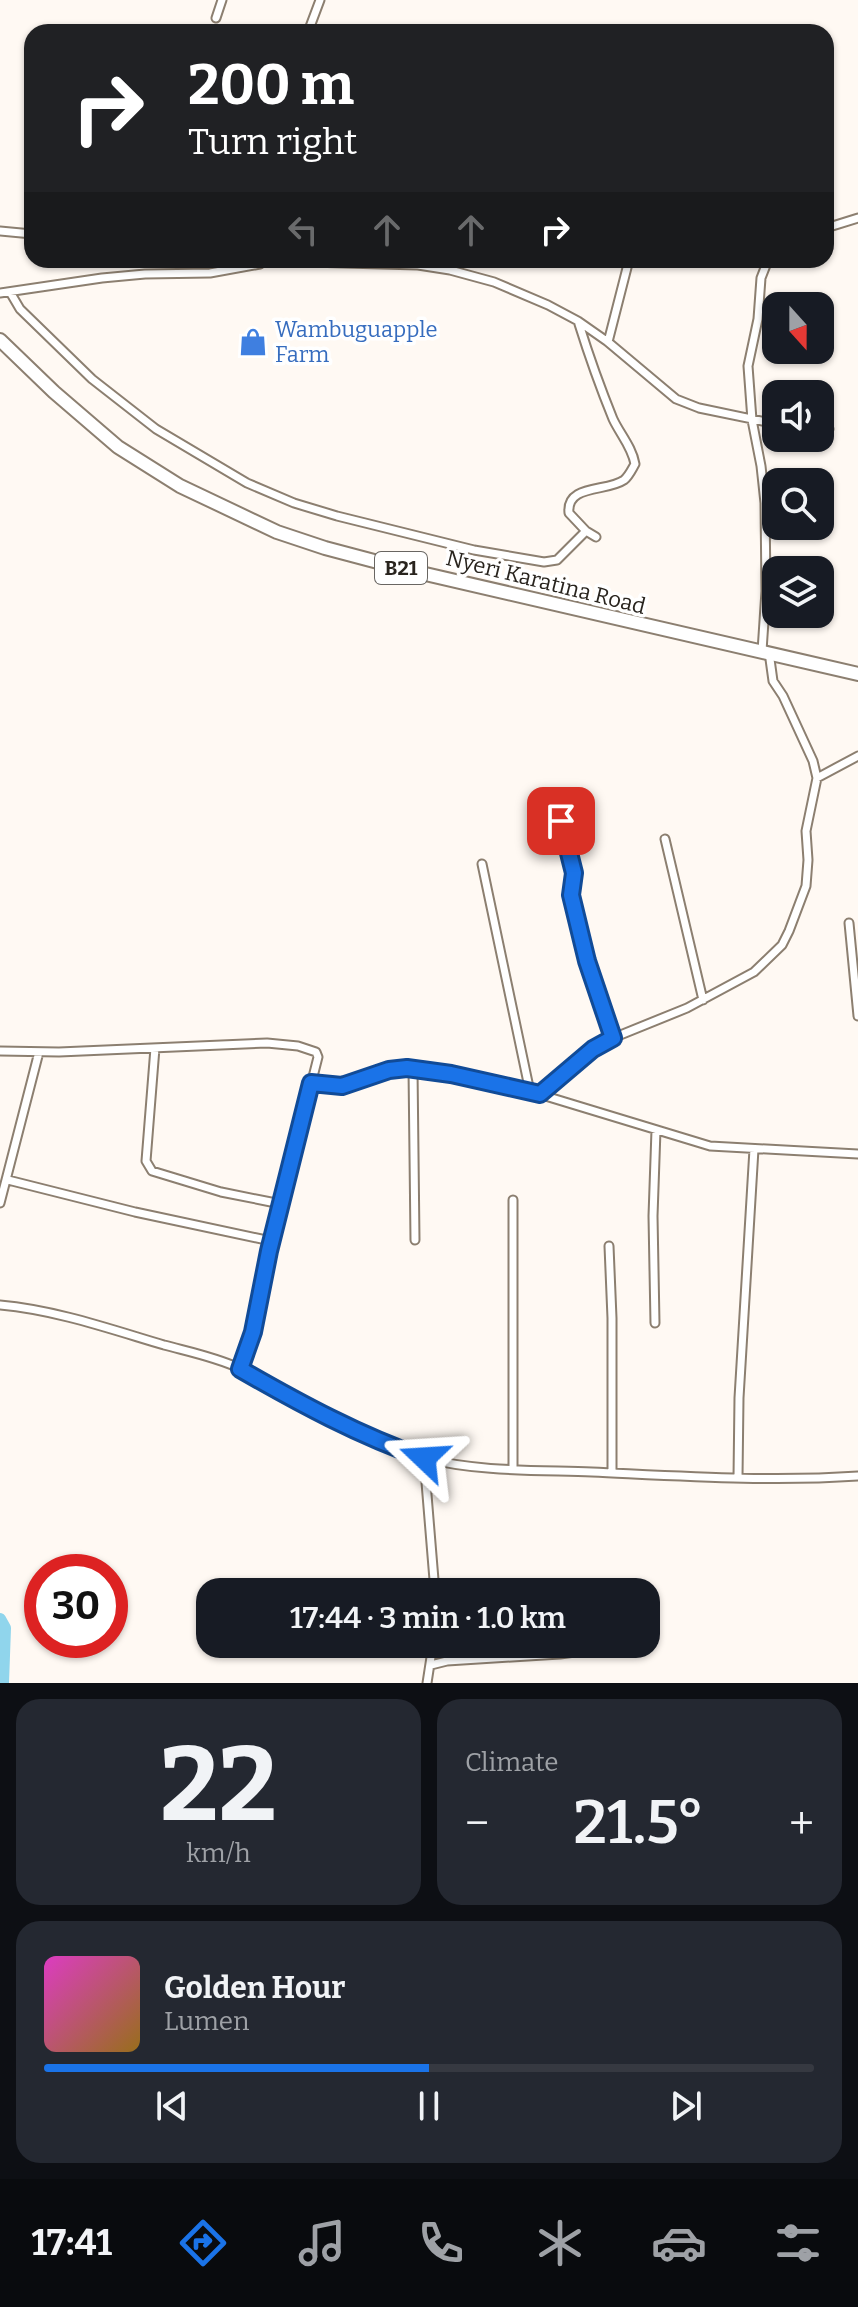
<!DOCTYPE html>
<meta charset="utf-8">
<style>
:root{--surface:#171b24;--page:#242831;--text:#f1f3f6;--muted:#9ea1a6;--line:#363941;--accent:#1a73e8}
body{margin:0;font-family:Bitter,serif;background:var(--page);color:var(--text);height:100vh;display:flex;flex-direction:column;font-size:30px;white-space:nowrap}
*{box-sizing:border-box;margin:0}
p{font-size:26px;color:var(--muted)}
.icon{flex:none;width:44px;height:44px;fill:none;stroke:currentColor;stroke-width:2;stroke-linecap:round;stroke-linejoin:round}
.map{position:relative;height:1683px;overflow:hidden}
.details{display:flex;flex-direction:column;gap:16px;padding:16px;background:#0d0f14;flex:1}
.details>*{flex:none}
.guide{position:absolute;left:24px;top:24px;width:810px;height:244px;border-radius:24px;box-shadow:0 2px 6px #0004;background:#202124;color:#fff;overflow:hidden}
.needle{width:52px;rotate:159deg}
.controls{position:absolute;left:762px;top:292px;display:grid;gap:16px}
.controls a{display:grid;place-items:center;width:72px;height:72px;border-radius:16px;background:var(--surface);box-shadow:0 2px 6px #0004;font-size:40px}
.speed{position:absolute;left:24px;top:1554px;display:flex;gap:16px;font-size:40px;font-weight:700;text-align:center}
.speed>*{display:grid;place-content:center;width:104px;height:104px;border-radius:50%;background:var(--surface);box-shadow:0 2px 6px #0004;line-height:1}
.speed .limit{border:12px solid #d22;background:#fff;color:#111}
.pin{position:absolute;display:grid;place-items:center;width:68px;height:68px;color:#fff;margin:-34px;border-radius:16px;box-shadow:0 4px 12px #0006}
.me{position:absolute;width:88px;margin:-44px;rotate:290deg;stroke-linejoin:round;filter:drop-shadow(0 0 6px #0008)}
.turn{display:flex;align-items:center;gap:28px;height:168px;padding:0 32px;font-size:36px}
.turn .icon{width:104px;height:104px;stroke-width:2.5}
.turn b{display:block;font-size:56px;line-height:68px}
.lanes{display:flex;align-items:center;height:76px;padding:0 32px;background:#0003;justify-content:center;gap:40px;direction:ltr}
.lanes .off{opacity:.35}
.big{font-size:60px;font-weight:600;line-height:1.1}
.details .widget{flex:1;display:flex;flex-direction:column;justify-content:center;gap:12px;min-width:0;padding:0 28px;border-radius:24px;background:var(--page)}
.details .dial{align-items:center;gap:0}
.dial b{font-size:104px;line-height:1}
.song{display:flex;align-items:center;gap:24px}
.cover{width:96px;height:96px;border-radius:12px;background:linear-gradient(135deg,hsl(310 70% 55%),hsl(40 70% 35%))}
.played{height:8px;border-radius:4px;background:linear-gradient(90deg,var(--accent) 50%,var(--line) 50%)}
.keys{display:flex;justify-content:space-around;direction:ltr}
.heat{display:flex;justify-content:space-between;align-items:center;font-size:44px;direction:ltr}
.details .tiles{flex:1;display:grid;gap:16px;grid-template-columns:1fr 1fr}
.widget:last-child{grid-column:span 2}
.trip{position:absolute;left:196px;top:1578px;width:464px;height:80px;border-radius:24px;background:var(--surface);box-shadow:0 2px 6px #0004;font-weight:600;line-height:80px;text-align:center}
.dock{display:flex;height:128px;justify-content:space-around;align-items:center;background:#090b0e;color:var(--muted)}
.dock .icon{width:56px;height:56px}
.dock .current{color:var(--accent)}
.dock b{font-size:36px;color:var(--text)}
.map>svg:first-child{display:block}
</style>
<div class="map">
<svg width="858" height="1683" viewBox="0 0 858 1683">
<rect width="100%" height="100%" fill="#fff9f3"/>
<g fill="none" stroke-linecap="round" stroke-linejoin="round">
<path stroke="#90d5ec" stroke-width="12" d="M0,1619L5,1628L3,1683"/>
<defs>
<path id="minor" d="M216,18L222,0
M308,32L320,0
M826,228L858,218
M0,231L32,234
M233,260L418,265L450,270L494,282L548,305L578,321L608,342L676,399L699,408L776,424
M10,292L20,309L92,379L156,429L247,483L294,503L337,516L474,550L544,562L557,560L586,531
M0,293L102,278L145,274L210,273L260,264
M579,324C589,356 600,387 613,419C620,434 632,447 635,464C632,469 629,476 624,480C607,492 566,484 569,513L586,531L596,537
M608,342L629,260
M820,415L829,429
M762,651L766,591L765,503L761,466L752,420L748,366L758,319L761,278L768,260
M817,778L858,756
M556,800L574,873L571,895L587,961L613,1038
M665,839L703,1000
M482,864L530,1092
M849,923L858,1016
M155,1048L146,1161L152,1171L221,1192L281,1204
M0,1051L59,1052L267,1043L298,1046L316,1052L318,1057L269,1251L253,1332L240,1369
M413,1069L415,1240
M311,1083L342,1086L389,1070L407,1068L519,1088L710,1146L858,1154
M540,1094L593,1049L608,1040L687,1008L754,972L782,945L789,931L806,886L808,860L806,831L817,778L813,761L783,696L773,681L769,652
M8,1180L135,1212L271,1241
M0,1203L39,1052
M609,1246L612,1318V1473
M0,1305C56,1310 110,1329 164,1345C190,1352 215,1357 239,1368C300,1397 357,1440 424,1458C478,1472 537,1470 592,1472C680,1476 770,1482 858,1476
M655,1323L653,1216L656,1130
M424,1458L435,1592
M513,1469V1200
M738,1477L739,1398L754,1149
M458,1592C486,1590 513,1583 541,1585
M431,1665L447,1661L560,1654L605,1648
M427,1683L433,1644"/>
<path id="trunk" d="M0,340L54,392L118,447L180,486L277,532L325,548L408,570L858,674"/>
</defs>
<use href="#minor" stroke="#8c7f70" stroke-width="11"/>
<use href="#trunk" stroke="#8c7f70" stroke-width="16"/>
<use href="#minor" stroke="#fff" stroke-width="7"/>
<use href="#trunk" stroke="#fff" stroke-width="12"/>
</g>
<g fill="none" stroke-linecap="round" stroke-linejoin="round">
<defs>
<path id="route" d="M424,1458C360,1436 299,1403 240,1369L253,1332L269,1251L311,1083L342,1086L389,1070L407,1068L451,1074L540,1094L593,1049L613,1038L587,961L571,895L574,873L561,821"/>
</defs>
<use href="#route" stroke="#114b97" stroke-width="20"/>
<use href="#route" stroke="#1a73e8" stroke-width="14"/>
</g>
<defs>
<symbol id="shop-bare" viewBox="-9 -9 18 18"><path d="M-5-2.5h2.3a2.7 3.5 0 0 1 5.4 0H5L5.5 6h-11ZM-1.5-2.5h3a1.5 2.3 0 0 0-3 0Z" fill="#3f7fe0" stroke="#fff" stroke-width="2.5" paint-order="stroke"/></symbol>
</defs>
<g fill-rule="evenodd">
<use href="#shop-bare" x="233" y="322" width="40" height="40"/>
</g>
<g text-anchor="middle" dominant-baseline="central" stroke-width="7" stroke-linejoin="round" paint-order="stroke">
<rect fill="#fff" stroke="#696662" stroke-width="2" x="375" y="552" width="52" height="32" rx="6"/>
<g font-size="20" font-weight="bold" fill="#29241e">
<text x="401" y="568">B21</text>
</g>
<g font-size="22" fill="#366cbe" stroke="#fff" text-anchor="start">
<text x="275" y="329">Wambuguapple<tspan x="275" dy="25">Farm</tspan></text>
</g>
<g font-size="22" fill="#29241e" stroke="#fff">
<text transform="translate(546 582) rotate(14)">Nyeri Karatina Road</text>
</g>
</g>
</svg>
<div class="controls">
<a><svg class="needle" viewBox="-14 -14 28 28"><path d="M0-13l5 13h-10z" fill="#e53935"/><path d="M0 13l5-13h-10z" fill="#9ea1a6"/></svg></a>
<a><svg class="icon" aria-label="sound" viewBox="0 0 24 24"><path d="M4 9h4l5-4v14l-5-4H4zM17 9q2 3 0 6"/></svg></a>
<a><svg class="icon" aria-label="search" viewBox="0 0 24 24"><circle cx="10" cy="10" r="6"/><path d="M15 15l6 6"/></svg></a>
<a><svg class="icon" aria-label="layers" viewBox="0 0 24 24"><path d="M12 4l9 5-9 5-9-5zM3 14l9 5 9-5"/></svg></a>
</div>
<div class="speed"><div class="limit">30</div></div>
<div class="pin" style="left:561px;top:821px;background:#d93025"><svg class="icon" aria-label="arrive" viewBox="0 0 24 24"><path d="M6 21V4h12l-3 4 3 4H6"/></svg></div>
<svg class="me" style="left:424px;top:1458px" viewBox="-20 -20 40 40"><path d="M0-17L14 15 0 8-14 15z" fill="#1a73e8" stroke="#fff" stroke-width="4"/></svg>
<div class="trip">17:44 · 3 min · 1.0 km</div>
<div class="guide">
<div class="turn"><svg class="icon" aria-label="right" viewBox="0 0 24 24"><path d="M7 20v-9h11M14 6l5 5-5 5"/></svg><div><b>200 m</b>Turn right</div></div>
<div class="lanes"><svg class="icon off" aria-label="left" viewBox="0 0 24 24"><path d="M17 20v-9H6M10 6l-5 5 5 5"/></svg><svg class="icon off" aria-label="ahead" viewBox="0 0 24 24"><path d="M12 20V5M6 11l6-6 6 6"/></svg><svg class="icon off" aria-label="ahead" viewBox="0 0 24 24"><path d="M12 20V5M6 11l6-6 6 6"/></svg><svg class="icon" aria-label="right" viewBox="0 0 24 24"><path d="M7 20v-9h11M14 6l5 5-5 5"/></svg></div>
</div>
</div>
<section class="details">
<div class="tiles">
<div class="widget dial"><b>22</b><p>km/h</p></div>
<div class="widget"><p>Climate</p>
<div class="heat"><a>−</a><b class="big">21.5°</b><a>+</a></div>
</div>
<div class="widget">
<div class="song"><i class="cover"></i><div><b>Golden Hour</b><p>Lumen</p></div></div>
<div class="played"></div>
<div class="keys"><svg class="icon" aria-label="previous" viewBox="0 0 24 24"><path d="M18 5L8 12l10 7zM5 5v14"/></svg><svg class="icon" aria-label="pause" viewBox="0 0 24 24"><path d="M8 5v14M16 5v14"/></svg><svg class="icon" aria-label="next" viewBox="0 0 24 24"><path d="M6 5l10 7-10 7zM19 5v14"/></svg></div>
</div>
</div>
</section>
<nav class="dock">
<b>17:41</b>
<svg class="icon current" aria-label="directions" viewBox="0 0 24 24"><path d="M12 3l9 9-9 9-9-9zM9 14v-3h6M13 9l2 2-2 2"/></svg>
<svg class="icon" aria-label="music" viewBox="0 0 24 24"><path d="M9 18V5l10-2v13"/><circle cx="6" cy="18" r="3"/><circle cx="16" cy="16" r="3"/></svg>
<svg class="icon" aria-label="phone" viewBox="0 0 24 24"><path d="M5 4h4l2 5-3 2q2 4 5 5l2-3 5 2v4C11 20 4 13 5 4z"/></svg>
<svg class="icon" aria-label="climate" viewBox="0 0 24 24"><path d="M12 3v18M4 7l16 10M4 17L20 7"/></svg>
<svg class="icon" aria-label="car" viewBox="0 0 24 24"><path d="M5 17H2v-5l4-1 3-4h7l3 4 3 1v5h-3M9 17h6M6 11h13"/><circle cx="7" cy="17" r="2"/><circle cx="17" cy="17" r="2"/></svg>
<svg class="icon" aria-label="filters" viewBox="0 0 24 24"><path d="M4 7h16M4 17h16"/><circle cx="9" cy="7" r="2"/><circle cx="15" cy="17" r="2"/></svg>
</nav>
